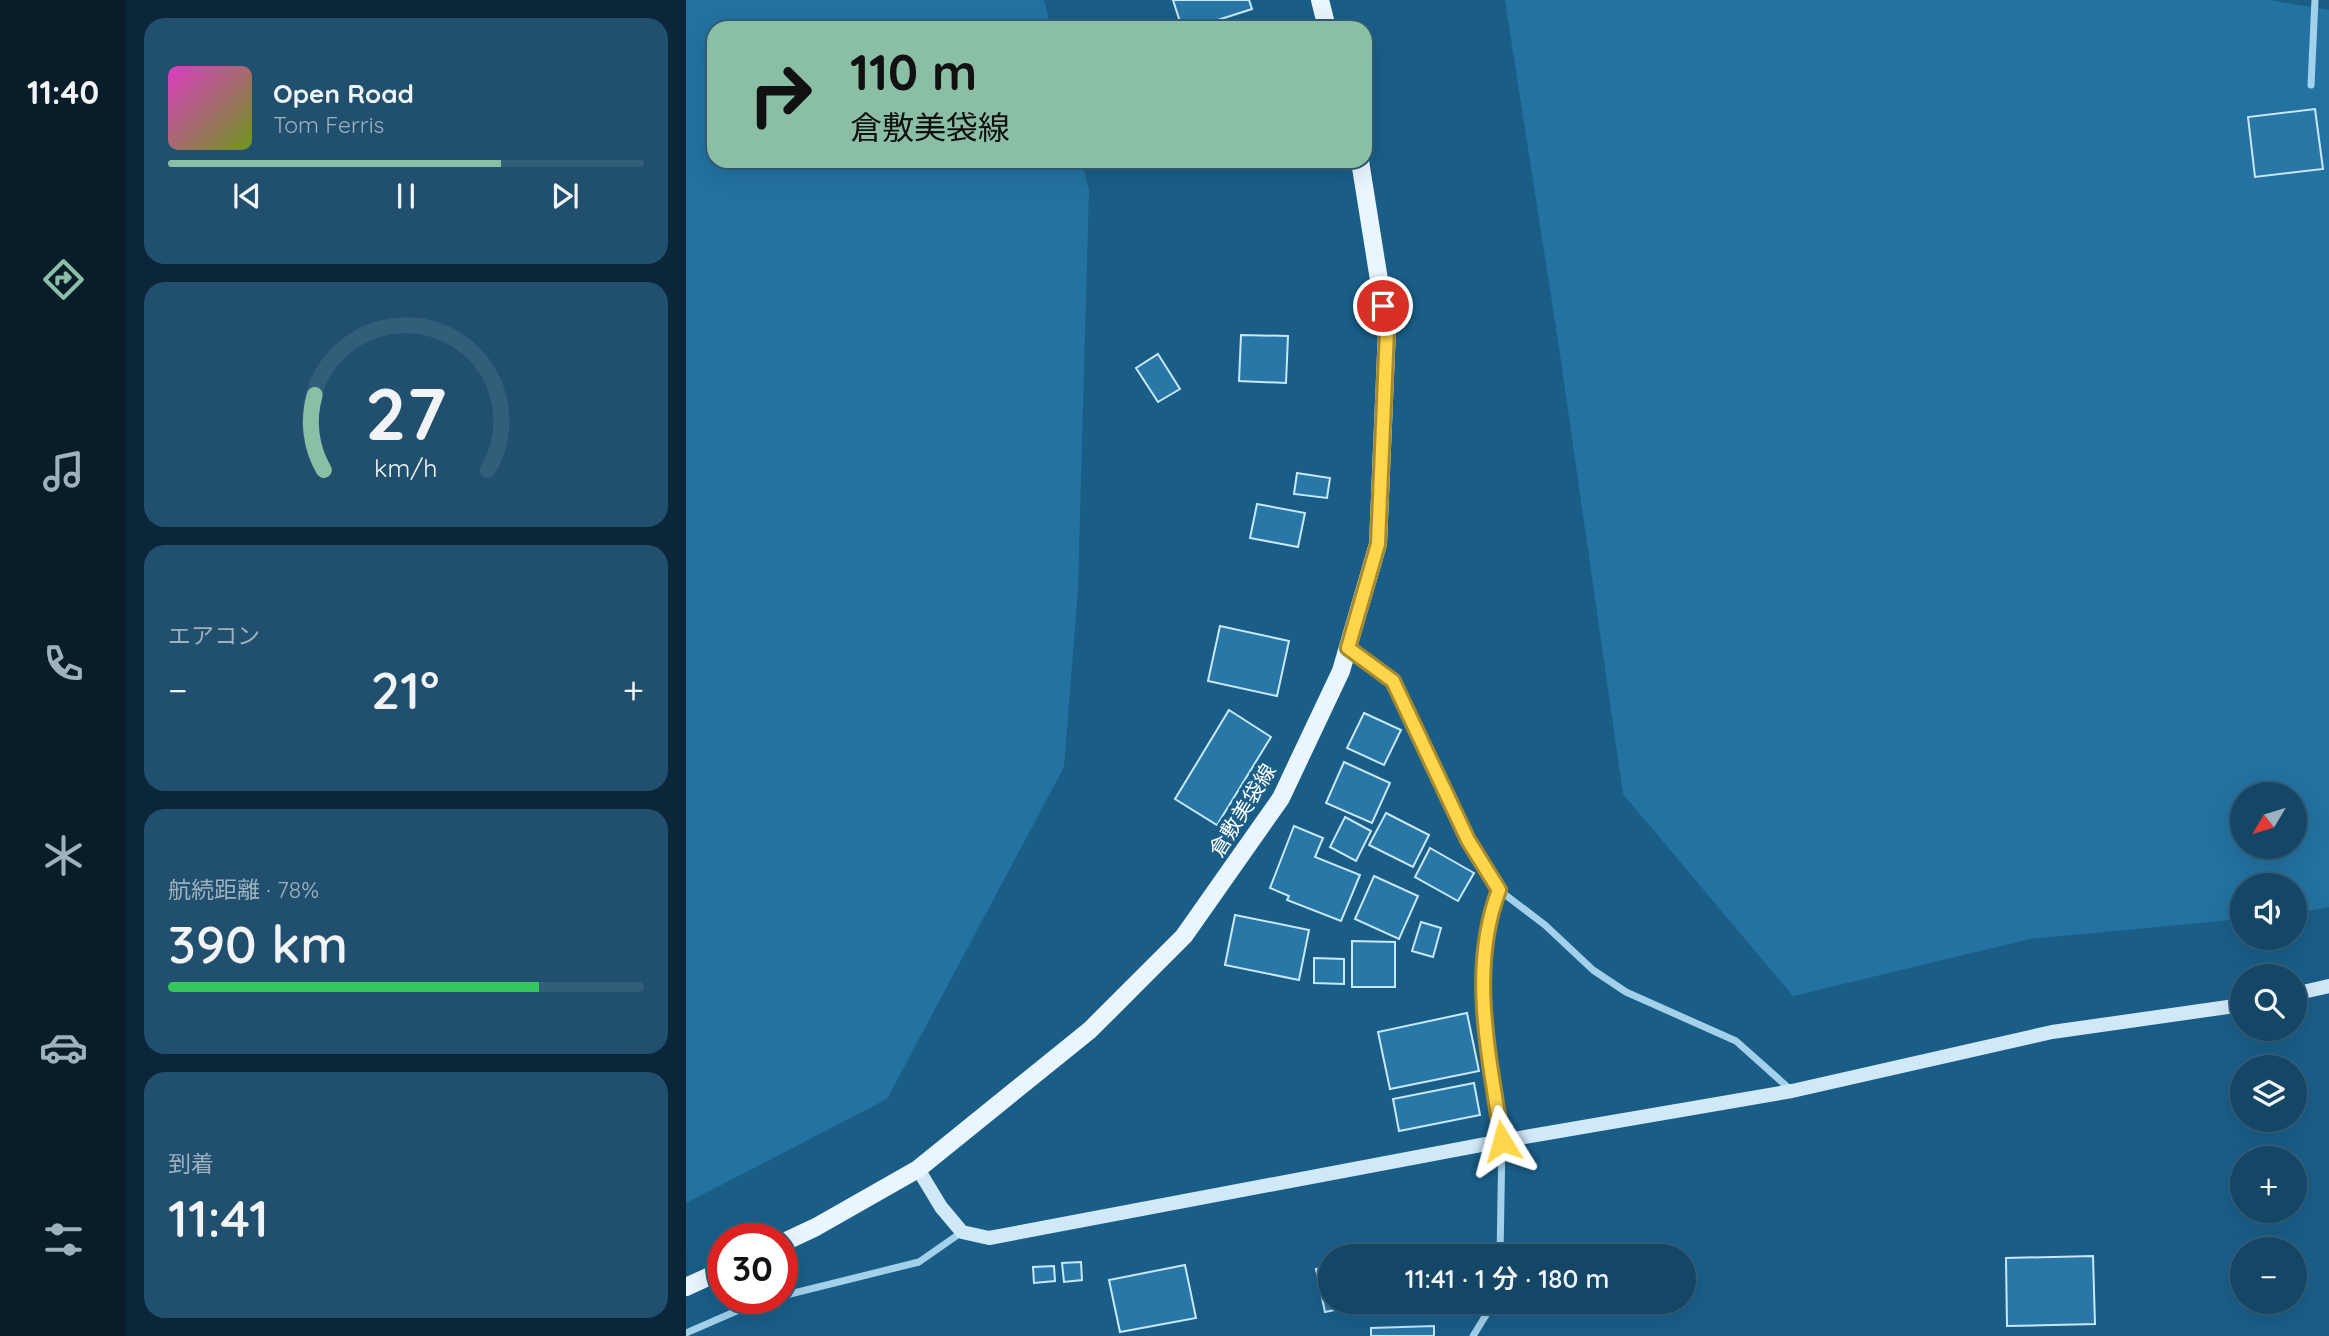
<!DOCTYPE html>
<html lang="ja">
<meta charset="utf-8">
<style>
:root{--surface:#144666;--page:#21506f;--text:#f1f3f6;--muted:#9db1bf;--line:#335e7a;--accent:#8abfa5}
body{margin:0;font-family:Quicksand,"Noto Sans JP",sans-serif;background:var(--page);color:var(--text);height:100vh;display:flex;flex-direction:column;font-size:26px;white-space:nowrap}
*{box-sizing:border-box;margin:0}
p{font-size:23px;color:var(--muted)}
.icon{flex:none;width:38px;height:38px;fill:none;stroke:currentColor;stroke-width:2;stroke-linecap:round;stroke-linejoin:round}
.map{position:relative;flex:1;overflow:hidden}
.panel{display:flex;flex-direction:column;gap:18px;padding:18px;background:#0b2638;width:560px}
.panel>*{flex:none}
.banner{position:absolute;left:21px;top:21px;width:665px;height:147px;border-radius:21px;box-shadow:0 7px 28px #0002,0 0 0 2px var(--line);background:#8abfa5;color:#111;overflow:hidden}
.needle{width:46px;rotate:232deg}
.tools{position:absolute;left:1544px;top:782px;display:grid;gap:14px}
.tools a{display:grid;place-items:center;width:77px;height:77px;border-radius:50%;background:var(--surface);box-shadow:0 7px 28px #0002,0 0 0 2px var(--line);font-size:35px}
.speed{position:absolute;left:21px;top:1223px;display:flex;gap:14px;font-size:35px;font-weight:700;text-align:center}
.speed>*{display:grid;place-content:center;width:91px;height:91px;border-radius:50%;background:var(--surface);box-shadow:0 7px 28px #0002,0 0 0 2px var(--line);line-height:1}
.speed .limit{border:10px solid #d22;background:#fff;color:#111}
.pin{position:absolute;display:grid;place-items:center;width:60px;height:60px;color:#fff;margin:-30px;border:4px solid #fff;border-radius:50%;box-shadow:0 2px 7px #0007}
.me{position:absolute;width:77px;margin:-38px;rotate:352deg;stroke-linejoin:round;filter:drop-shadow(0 0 5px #0008)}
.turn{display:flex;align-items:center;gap:24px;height:147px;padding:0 28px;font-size:32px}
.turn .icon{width:91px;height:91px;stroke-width:2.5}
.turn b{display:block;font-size:49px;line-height:60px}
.big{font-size:52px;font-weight:600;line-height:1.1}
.panel .card{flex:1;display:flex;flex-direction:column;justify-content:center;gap:10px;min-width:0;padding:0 24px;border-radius:21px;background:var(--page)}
.panel .dial{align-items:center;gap:0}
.dial svg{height:182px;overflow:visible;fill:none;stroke:var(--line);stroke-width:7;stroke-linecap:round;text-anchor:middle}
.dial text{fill:var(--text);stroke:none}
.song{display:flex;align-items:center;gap:21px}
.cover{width:84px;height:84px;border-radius:10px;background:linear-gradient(135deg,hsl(310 70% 55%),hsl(80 70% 35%))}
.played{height:7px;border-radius:4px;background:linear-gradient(90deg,var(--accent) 70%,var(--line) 70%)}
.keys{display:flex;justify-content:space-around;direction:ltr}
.heat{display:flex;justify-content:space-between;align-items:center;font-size:38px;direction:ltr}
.charge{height:10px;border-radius:5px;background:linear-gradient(90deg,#34c759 78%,var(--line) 0)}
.trip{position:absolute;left:632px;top:1244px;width:378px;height:70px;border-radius:35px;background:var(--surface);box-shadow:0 7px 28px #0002,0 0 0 2px var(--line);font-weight:600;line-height:70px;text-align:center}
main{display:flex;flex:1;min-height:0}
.dock{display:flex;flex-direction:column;width:126px;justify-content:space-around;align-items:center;background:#081c29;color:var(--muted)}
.dock .icon{width:49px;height:49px}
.dock .current{color:var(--accent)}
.dock b{font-size:32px;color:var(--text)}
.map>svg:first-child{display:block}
</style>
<main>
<nav class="dock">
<b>11:40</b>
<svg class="icon current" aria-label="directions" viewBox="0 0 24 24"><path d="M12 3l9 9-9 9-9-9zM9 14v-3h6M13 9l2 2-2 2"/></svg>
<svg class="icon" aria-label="music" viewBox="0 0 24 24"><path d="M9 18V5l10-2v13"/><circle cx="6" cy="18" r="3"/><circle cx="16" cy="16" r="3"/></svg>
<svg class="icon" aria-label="phone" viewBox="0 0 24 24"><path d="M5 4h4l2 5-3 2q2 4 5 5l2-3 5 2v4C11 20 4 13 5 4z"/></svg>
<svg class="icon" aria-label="climate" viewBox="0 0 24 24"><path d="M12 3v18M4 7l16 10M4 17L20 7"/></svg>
<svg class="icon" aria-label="car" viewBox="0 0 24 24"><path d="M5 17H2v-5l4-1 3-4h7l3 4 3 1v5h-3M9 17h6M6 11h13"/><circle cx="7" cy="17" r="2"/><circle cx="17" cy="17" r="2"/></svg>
<svg class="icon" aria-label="filters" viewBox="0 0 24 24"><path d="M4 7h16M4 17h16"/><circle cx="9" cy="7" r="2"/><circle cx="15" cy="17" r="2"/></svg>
</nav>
<section class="panel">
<div class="card">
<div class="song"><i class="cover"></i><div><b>Open Road</b><p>Tom Ferris</p></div></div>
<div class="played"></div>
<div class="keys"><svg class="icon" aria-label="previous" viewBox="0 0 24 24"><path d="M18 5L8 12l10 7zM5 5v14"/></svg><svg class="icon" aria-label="pause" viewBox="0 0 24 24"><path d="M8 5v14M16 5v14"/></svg><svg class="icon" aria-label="next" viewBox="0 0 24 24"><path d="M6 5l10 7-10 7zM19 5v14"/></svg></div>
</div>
<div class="card dial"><svg viewBox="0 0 100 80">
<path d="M14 69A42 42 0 1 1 86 69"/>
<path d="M14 69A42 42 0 0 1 10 36" stroke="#8abfa5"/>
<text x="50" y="56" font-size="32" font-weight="700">27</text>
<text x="50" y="72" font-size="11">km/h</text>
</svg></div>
<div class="card"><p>エアコン</p>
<div class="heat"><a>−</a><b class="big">21°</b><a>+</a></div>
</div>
<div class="card"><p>航続距離 · 78%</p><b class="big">390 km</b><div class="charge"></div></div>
<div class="card"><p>到着</p><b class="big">11:41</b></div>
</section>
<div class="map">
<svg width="1643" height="1336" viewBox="0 0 1643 1336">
<rect width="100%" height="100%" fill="#1a5e88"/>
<path fill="#2372a1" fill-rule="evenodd" d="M0,0H358L365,28H28V161H396L403,190L392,589L378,767L201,1099L0,1203Z
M819,0H1583L1643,10V907L1608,914V886H1556V919L1344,939L1107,996L937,794L874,354ZM1556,794H1608V847H1556Z"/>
<path fill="#2977a7" stroke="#c8e7f9" stroke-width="2" d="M487,0H563L566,9L507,28H496Z
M1629,109L1637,169L1569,177L1562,117Z
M555,335L602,336L600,383L553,381Z
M472,354L494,389L472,402L450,368Z
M611,473L644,478L641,498L608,494Z
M571,504L619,513L612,547L564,538Z
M534,626L603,641L591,696L522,681Z
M543,710L585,737L531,825L489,799Z
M678,713L715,730L698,765L661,748Z
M658,762L704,783L686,823L640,803Z
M700,813L743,835L727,867L683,845Z
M659,817L685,831L670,861L644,847Z
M608,826L637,838L629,857L674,875L655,921L601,900L603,896L584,888Z
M744,848L788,873L772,901L729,877Z
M688,876L732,896L713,939L669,919Z
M549,915L623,930L613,980L539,965Z
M735,922L755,928L747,957L726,951Z
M666,941L709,942V987H666Z
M628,958L658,959V984L628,983Z
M781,1013L793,1071L704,1089L692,1032Z
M788,1083L794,1115L713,1131L707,1099Z
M1407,1256L1409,1324L1321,1326L1320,1258Z
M395,1262L396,1280L378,1282L376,1263Z
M499,1265L510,1318L434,1332L423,1280Z
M368,1266L369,1281L348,1283L347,1267Z
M644,1266V1302H687L639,1312L630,1269Z
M748,1326V1336H685V1328Z"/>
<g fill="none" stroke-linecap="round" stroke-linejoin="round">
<path stroke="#a3d1ec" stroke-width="7" d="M1625,85L1629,0
M662,648L707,681L782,840L813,890L859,925L907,970L940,992L1050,1041L1106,1091
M813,890L802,917L795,996L816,1141L814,1256
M96,1296L233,1262L276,1232
M0,1333L69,1303L85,1298
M787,1336L808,1302"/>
<path stroke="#d0e9f9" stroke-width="14" d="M1608,994L1643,986
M232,1169L255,1207L276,1232L303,1238L816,1141L1106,1091L1366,1032L1556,1005"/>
<path stroke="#e9f5ff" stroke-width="18" d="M634,0L641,28
M96,1243L130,1227L232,1169L404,1030L498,936L595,798L655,671L692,544L701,330L674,161
M0,1287L37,1270"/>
</g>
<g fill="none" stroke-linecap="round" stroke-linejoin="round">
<defs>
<path id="route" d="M697,306L701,330L692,544L662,648L707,681L782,840L813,890C782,970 804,1059 816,1141"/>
</defs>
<use href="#route" stroke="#a68a30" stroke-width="18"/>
<use href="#route" stroke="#ffd54a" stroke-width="12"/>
</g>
<g text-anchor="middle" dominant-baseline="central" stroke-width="7" stroke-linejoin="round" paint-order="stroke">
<g font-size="21" fill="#fff" stroke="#1a5e88">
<text transform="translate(556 810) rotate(-58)">倉敷美袋線</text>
</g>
</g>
</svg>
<div class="tools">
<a><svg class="needle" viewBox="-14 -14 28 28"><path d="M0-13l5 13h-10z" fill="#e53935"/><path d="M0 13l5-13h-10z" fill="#9db1bf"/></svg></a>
<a><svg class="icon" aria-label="sound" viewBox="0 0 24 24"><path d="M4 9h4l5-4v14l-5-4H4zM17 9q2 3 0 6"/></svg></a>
<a><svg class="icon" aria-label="search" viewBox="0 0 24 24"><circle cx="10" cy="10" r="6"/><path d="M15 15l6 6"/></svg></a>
<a><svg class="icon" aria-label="layers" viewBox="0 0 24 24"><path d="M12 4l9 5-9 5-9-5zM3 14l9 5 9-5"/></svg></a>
<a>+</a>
<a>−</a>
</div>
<div class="speed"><div class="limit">30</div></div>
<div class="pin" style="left:697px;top:306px;background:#d93025"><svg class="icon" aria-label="arrive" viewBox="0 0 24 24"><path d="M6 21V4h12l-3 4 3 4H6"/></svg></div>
<svg class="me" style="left:816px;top:1141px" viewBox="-20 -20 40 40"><path d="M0-17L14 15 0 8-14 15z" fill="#ffd54a" stroke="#fff" stroke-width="4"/></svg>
<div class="trip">11:41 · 1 分 · 180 m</div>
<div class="banner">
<div class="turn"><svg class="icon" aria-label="right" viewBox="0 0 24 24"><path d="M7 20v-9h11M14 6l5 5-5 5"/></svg><div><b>110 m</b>倉敷美袋線</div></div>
</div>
</div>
</main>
